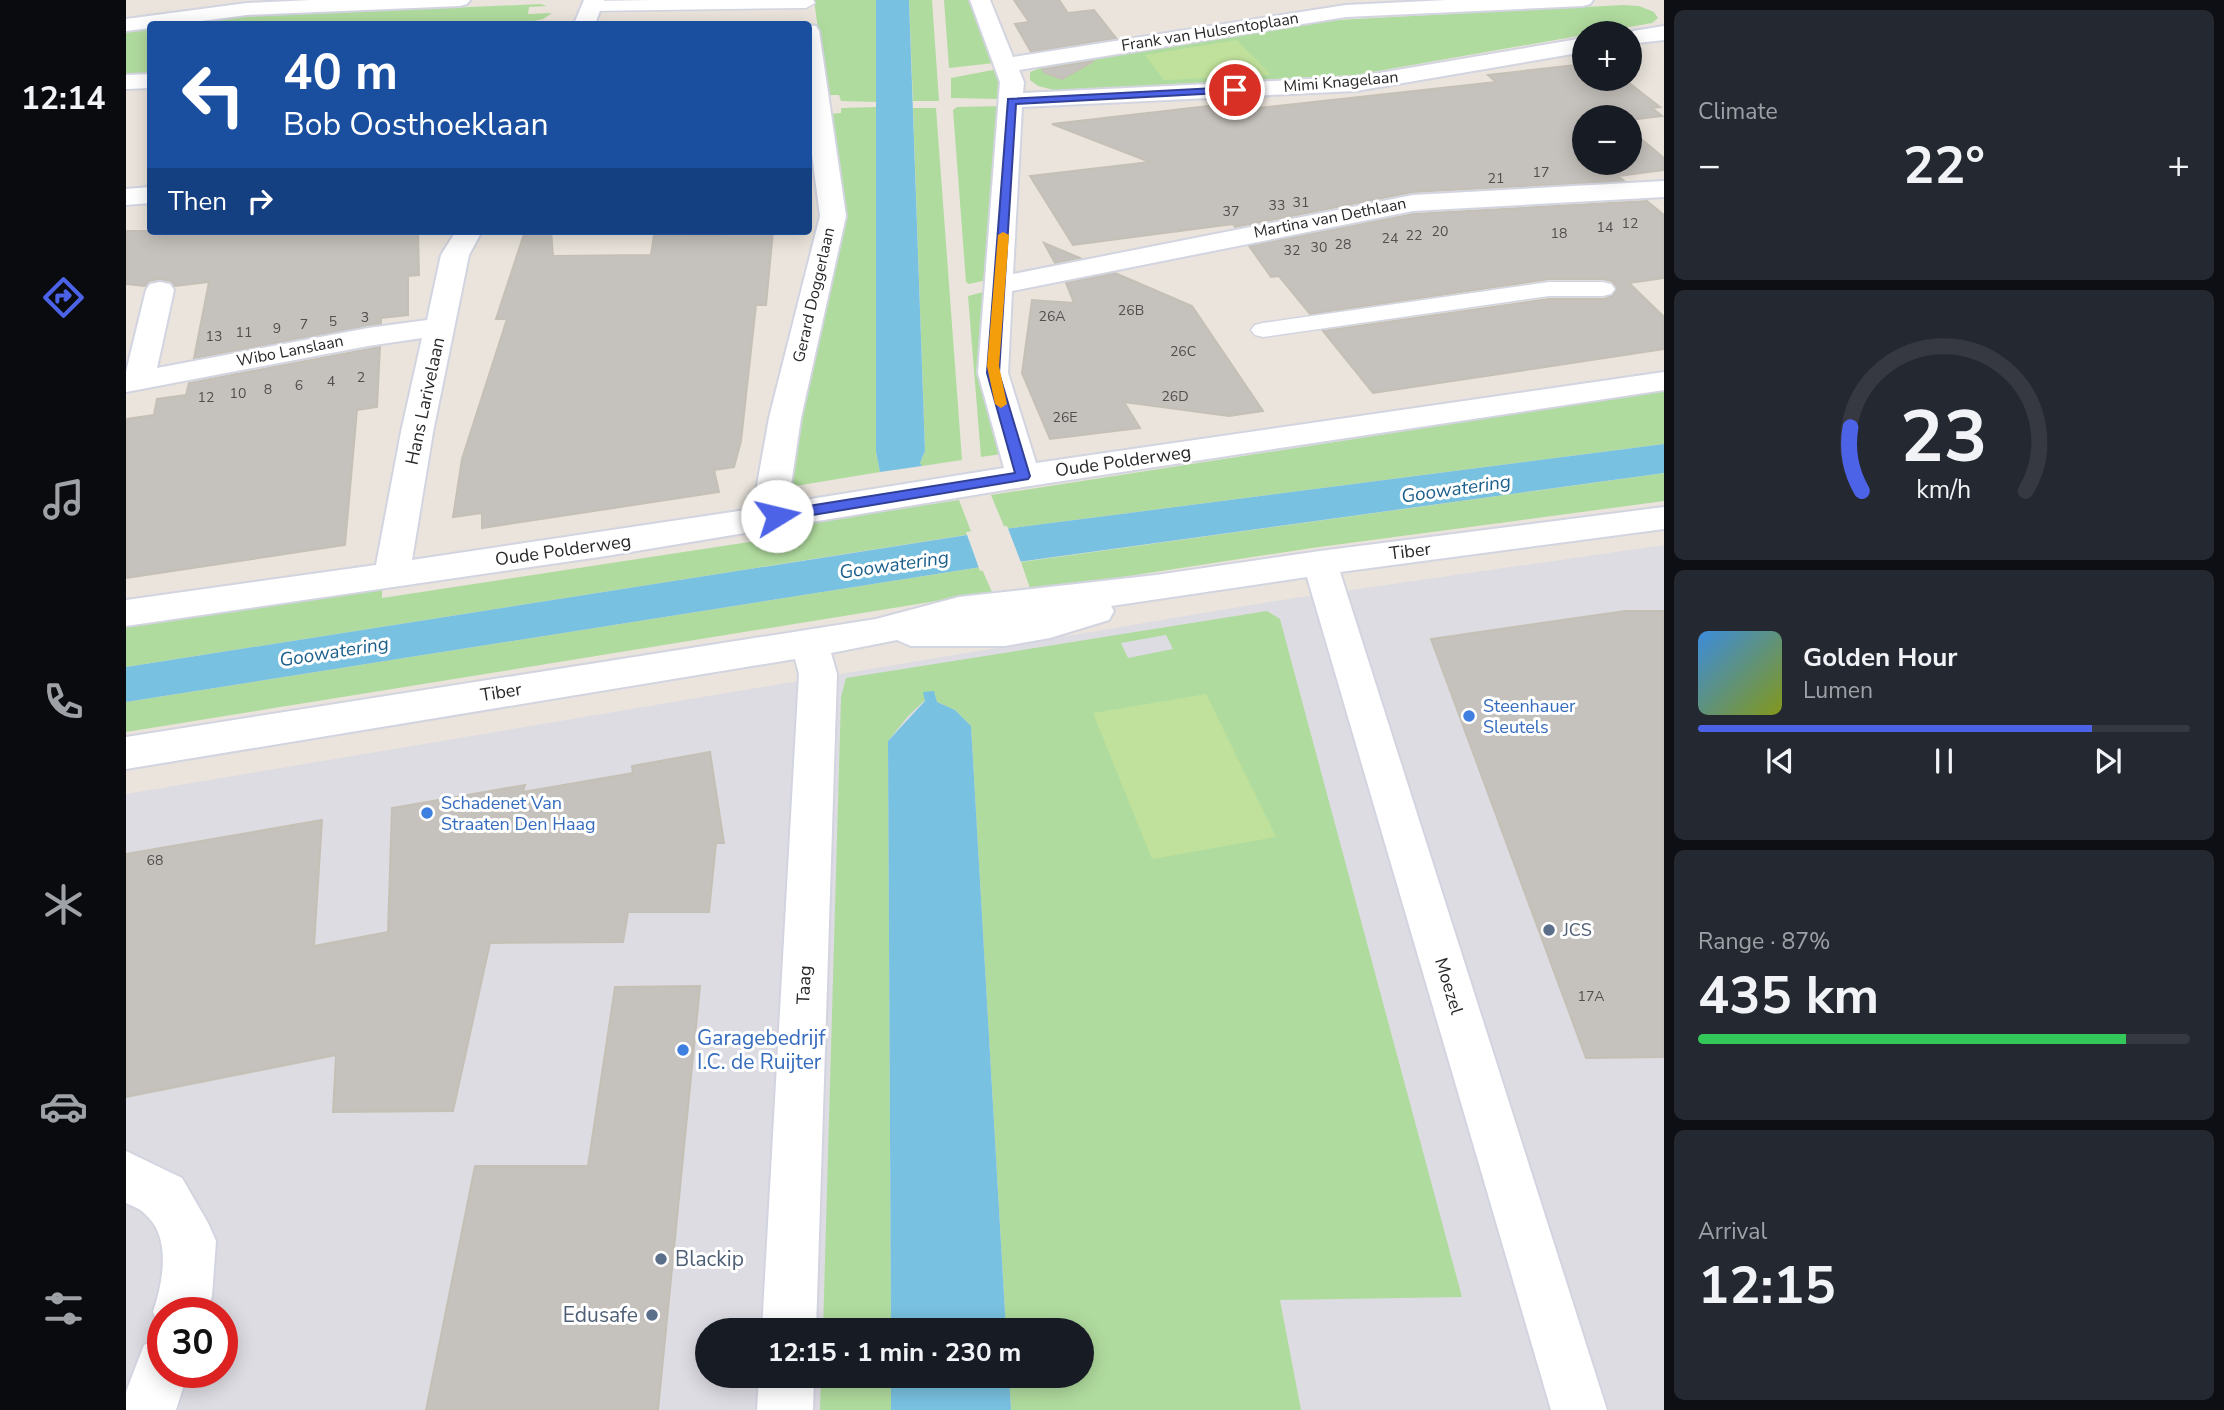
<!DOCTYPE html>
<meta charset="utf-8">
<style>
:root{--surface:#171b24;--page:#242831;--text:#f1f3f6;--muted:#9ea1a6;--line:#363941;--accent:#4c62e7}
body{margin:0;font-family:"Nunito Sans",sans-serif;background:var(--page);color:var(--text);height:100vh;display:flex;flex-direction:column;font-size:26px;white-space:nowrap}
*{box-sizing:border-box;margin:0}
p{font-size:23px;color:var(--muted)}
.icon{flex:none;width:38px;height:38px;fill:none;stroke:currentColor;stroke-width:2;stroke-linecap:round;stroke-linejoin:round}
.map{position:relative;flex:1;overflow:hidden}
.drawer{display:flex;flex-direction:column;gap:10px;padding:10px;background:#0d0f14;width:560px}
.drawer>*{flex:none}
.guide{position:absolute;left:21px;top:21px;width:665px;height:214px;border-radius:7px;box-shadow:0 4px 18px #0003;background:#1a4fa0;color:#fff;overflow:hidden}
.fabs{position:absolute;left:1446px;top:21px;display:grid;gap:14px}
.fabs a{display:grid;place-items:center;width:70px;height:70px;border-radius:50%;background:var(--surface);box-shadow:0 4px 18px #0003;font-size:35px}
.speed{position:absolute;left:21px;top:1297px;display:flex;gap:14px;font-size:35px;font-weight:700;text-align:center}
.speed>*{display:grid;place-content:center;width:91px;height:91px;border-radius:50%;background:var(--surface);box-shadow:0 4px 18px #0003;line-height:1}
.speed .limit{border:10px solid #d22;background:#fff;color:#111}
.pin{position:absolute;display:grid;place-items:center;width:60px;height:60px;color:#fff;margin:-30px;border:4px solid #fff;border-radius:50%;box-shadow:0 2px 7px #0007}
.me{position:absolute;width:77px;margin:-38px;rotate:81deg;stroke-linejoin:round;filter:drop-shadow(0 0 5px #0008)}
.turn{display:flex;align-items:center;gap:24px;height:147px;padding:0 21px;font-size:32px}
.turn .icon{width:91px;height:91px;stroke-width:2.5}
.turn b{display:block;font-size:49px;line-height:60px}
.then{display:flex;align-items:center;height:66px;padding:0 21px;background:#0003;gap:14px;font-size:26px}
.big{font-size:52px;font-weight:700;line-height:1.1}
.drawer .widget{flex:1;display:flex;flex-direction:column;justify-content:center;gap:10px;min-width:0;padding:0 24px;border-radius:10px;background:var(--page)}
.drawer .dial{align-items:center;gap:0}
.dial svg{height:182px;overflow:visible;fill:none;stroke:var(--line);stroke-width:7;stroke-linecap:round;text-anchor:middle}
.dial text{fill:var(--text);stroke:none}
.song{display:flex;align-items:center;gap:21px}
.cover{width:84px;height:84px;border-radius:10px;background:linear-gradient(135deg,hsl(210 70% 55%),hsl(70 70% 35%))}
.played{height:7px;border-radius:4px;background:linear-gradient(90deg,var(--accent) 80%,var(--line) 80%)}
.keys{display:flex;justify-content:space-around;direction:ltr}
.heat{display:flex;justify-content:space-between;align-items:center;font-size:38px;direction:ltr}
.charge{height:10px;border-radius:5px;background:linear-gradient(90deg,#34c759 87%,var(--line) 0)}
.trip{position:absolute;left:569px;top:1318px;width:399px;height:70px;border-radius:35px;background:var(--surface);box-shadow:0 4px 18px #0003;font-weight:700;line-height:70px;text-align:center}
main{display:flex;flex:1;min-height:0}
.menu{display:flex;flex-direction:column;width:126px;justify-content:space-around;align-items:center;background:#090b0e;color:var(--muted)}
.menu .icon{width:49px;height:49px}
.menu .active{color:var(--accent)}
.menu b{font-size:32px;color:var(--text)}
.map>svg:first-child{display:block}
</style>
<main>
<nav class="menu">
<b>12:14</b>
<svg class="icon active" aria-label="directions" viewBox="0 0 24 24"><path d="M12 3l9 9-9 9-9-9zM9 14v-3h6M13 9l2 2-2 2"/></svg>
<svg class="icon" aria-label="music" viewBox="0 0 24 24"><path d="M9 18V5l10-2v13"/><circle cx="6" cy="18" r="3"/><circle cx="16" cy="16" r="3"/></svg>
<svg class="icon" aria-label="phone" viewBox="0 0 24 24"><path d="M5 4h4l2 5-3 2q2 4 5 5l2-3 5 2v4C11 20 4 13 5 4z"/></svg>
<svg class="icon" aria-label="climate" viewBox="0 0 24 24"><path d="M12 3v18M4 7l16 10M4 17L20 7"/></svg>
<svg class="icon" aria-label="car" viewBox="0 0 24 24"><path d="M5 17H2v-5l4-1 3-4h7l3 4 3 1v5h-3M9 17h6M6 11h13"/><circle cx="7" cy="17" r="2"/><circle cx="17" cy="17" r="2"/></svg>
<svg class="icon" aria-label="filters" viewBox="0 0 24 24"><path d="M4 7h16M4 17h16"/><circle cx="9" cy="7" r="2"/><circle cx="15" cy="17" r="2"/></svg>
</nav>
<div class="map">
<svg width="1538" height="1410" viewBox="0 0 1538 1410">
<rect width="100%" height="100%" fill="#eae4dc"/>
<path fill="#dedce3" fill-rule="evenodd" d="M1538,545V1410H0V794L1149,601ZM37,1312H96V1372H37ZM581,1330H956V1376H581Z"/>
<path fill="#b0db9e" fill-rule="evenodd" d="M688,0H750V102L715,101L713,95H701Z
M783,0H806L813,101H787Z
M818,0H845L868,63L823,68Z
M414,4L421,6L403,7L402,14L426,13L417,19L395,24H57L112,17Z
M1497,5L1513,6L1528,12L1532,18L1526,23L1229,75L928,90L912,86L904,80V72L915,68L1211,20Z
M24,29V73L0,74V32Z
M872,69L877,83L875,99L825,98V78Z
M875,106L861,280L843,284L840,282L827,110L831,107Z
M751,107L750,452L754,472L669,486L661,473L718,214L704,114L715,113V108Z
M787,108H810L836,460L796,466L794,463L799,451Z
M861,291L875,454L855,457L842,296Z
M1538,391V444L879,529L865,495Z
M1538,473V501L1186,548L905,591L895,562Z
M833,500L846,534L0,667V626L256,587V598L650,538L649,528Z
M855,567L866,592L0,732V702Z
M1141,611L1154,619L1336,1297L1154,1300L1175,1410H885L883,1376H956V1330H880L845,726L829,710L811,702L808,692L783,715L762,741L765,1330H697L715,697L720,678ZM1040,635L1047,649L1002,658L995,643Z
M695,1376H765V1410H694Z"/>
<path fill="#c0e19b" d="M1111,40L1145,75L1038,80L1019,55Z
M1080,694L1150,837L1026,859L967,713Z"/>
<path fill="#79c1e1" d="M750,0H783L799,451L794,463L796,466L754,472L750,452Z
M1538,444V473L855,567L0,702V667L879,529Z
M808,691L811,702L829,710L845,726L880,1330H765L762,741L799,701L797,692Z
M765,1376H883L885,1410H765Z"/>
<path fill="#eae4dc" d="M881,526L896,565L854,571L840,532Z"/>
<path fill="#c5c1bc" stroke="#c5c0b6" stroke-width="2" d="M888,0H933L942,13L968,10L990,38L905,52L889,24L903,22Z
M968,61L936,79L919,73L916,69Z
M1458,64V79H1498L1534,107L1526,108L1536,116L1503,120V117H1458V163H1503V129L1538,158V170L1492,176L1498,181L1287,192L1109,227L1107,224L947,245L904,176L1024,162L926,124L1117,102L1123,109L1370,82L1362,75Z
M1521,201L1538,215V278L1503,283L1538,317V349L1247,393L1197,331L1423,299H1478L1487,296L1491,287L1486,281L1477,279H1423L1184,314L1153,276L1145,277L1123,246L1287,214Z
M0,231H292L293,275L282,276V315L255,318V324L68,358L83,282L49,286L45,281L33,279L23,281L19,286L0,284Z
M399,231H425L427,256L525,255L528,235L597,236L598,231H647L640,305H630L615,441L608,467L588,470L593,492L356,528V513L327,517L336,459L381,319H370Z
M918,243L954,258L929,263Z
M989,273L1066,306L1137,411L1103,416L998,402L1014,428L924,439L896,373L906,300L948,303L940,283Z
M254,347L251,407L231,410L219,545L0,578V419L28,415L31,399L60,395L63,383Z
M1499,611H1538V1057L1460,1058L1305,639Z
M584,752L598,843H590L583,912H502L497,942L364,943L327,1111L207,1112L210,1055L0,1097V854L196,820L188,946L262,932L266,808L399,785L397,792L507,773L506,766Z
M574,986L532,1410H300L349,1166H462L489,987Z"/>
<g fill="none" stroke-linecap="round" stroke-linejoin="round">
<defs>
<path id="pedestrian" d="M526,0H687L689,3L680,8L468,11L459,6L468,1Z
M1423,282H1477L1485,284L1489,289L1485,294L1477,296H1423L1137,337L1129,335L1125,330L1129,325L1137,323Z"/>
<path id="minor" d="M184,0H344L341,4L334,6L121,15L52,24H24V28L0,31V19L121,3Z
M458,0H478L469,24H448Z
M844,0H864L887,57L1220,5L1320,0H1467L1464,4L1457,6L1220,17L893,70L898,82L897,93L1230,77L1458,38V52L1230,91L896,107L887,274L1287,195L1538,181V197L1287,211L886,291L882,373L910,463L1538,372V390L897,487L480,556L0,626V600L250,565L275,432L296,338L242,346L0,392V372L20,290L24,284L34,282L44,284L48,290L31,368L242,328L301,320L315,255L330,231H356L343,255L307,432L286,560L633,508L631,485L643,418L694,216L682,124V25L690,26L693,31L720,216L675,418L665,485L666,502L878,468L852,373L874,82Z
M1538,26V40L1503,44V33H1495Z
M24,74V88L0,89V75Z
M24,187V203L0,205V189Z
M1538,507V529L1214,572L1481,1410H1425L1181,577L985,606L988,611L983,620L924,638L879,646H785L771,640L705,653L711,674L690,1330H636L673,674L669,659L0,769V737L750,619L833,597L1030,575L1194,551Z
M0,1151L56,1178L82,1223L90,1241L86,1296L81,1312H37V1332L27,1312C37,1282 46,1237 19,1214C15,1209 6,1206 0,1203Z
M37,1337V1372H62L50,1410H0V1392L18,1345Z
M633,1376H688L687,1410H631Z"/>
</defs>
<use href="#pedestrian" stroke="#d2d4e0" stroke-width="3"/>
<use href="#minor" stroke="#d2d4e0" stroke-width="4"/>
<use href="#pedestrian" fill="#fff" fill-rule="evenodd"/>
<use href="#minor" fill="#fff" fill-rule="evenodd"/>
</g>
<path fill="#4c62e7" stroke="#314096" stroke-width="2" d="M1109,87L1113,88V92L890,104L873,373L904,476L902,479L651,521L646,519L644,516L651,511L889,473L861,373L882,99Z"/>
<path fill="#f59e0b" d="M877,232L883,235L873,366L881,404L875,408L869,404L861,366L872,235Z"/>
<g fill="#3f7fe0" stroke="#fff" stroke-width="2.5">
<circle cx="1343" cy="716" r="7"/>
<circle cx="301" cy="813" r="7"/>
<circle cx="557" cy="1050" r="7"/>
</g>
<g fill="#5c6f8a" stroke="#fff" stroke-width="2.5">
<circle cx="1423" cy="930" r="7"/>
<circle cx="535" cy="1259" r="7"/>
<circle cx="526" cy="1315" r="7"/>
</g>
<g text-anchor="middle" dominant-baseline="central" stroke-width="6" stroke-linejoin="round" paint-order="stroke">
<g font-size="14" fill="#504f4e">
<text x="1415" y="172">17</text>
<text x="1370" y="178">21</text>
<text x="1175" y="202">31</text>
<text x="1151" y="205">33</text>
<text x="1105" y="211">37</text>
<text x="1504" y="223">12</text>
<text x="1479" y="227">14</text>
<text x="1314" y="231">20</text>
<text x="1433" y="233">18</text>
<text x="1288" y="235">22</text>
<text x="1264" y="238">24</text>
<text x="1217" y="244">28</text>
<text x="1193" y="247">30</text>
<text x="1166" y="250">32</text>
<text x="1005" y="310">26B</text>
<text x="926" y="316">26A</text>
<text x="239" y="317">3</text>
<text x="207" y="321">5</text>
<text x="178" y="324">7</text>
<text x="151" y="328">9</text>
<text x="118" y="332">11</text>
<text x="88" y="336">13</text>
<text x="1057" y="351">26C</text>
<text x="235" y="377">2</text>
<text x="205" y="381">4</text>
<text x="173" y="385">6</text>
<text x="142" y="389">8</text>
<text x="112" y="393">10</text>
<text x="1049" y="396">26D</text>
<text x="80" y="397">12</text>
<text x="939" y="417">26E</text>
<text x="29" y="860">68</text>
<text x="1465" y="996">17A</text>
</g>
<g font-size="16" fill="#292929" stroke="#fff">
<text transform="translate(1084 32) rotate(-9)">Frank van Hulsentoplaan</text>
<text transform="translate(1215 82) rotate(-5)">Mimi Knagelaan</text>
<text transform="translate(1204 218) rotate(-11)">Martina van Dethlaan</text>
<text transform="translate(688 295) rotate(-77)">Gerard Doggerlaan</text>
<text transform="translate(164 351) rotate(-11)">Wibo Lanslaan</text>
</g>
<g font-size="18" fill="#292929" stroke="#fff">
<text transform="translate(299 401) rotate(-78)">Hans Larivelaan</text>
<text transform="translate(997 461) rotate(-8)">Oude Polderweg</text>
<text transform="translate(437 550) rotate(-8)">Oude Polderweg</text>
<text transform="translate(1284 551) rotate(-7)">Tiber</text>
<text transform="translate(375 692) rotate(-9)">Tiber</text>
<text transform="translate(678 985) rotate(-87)">Taag</text>
<text transform="translate(1323 986) rotate(73)">Moezel</text>
</g>
<g font-size="18" fill="#366cbe" stroke="#fff" text-anchor="start">
<text x="1357" y="706">Steenhauer<tspan x="1357" dy="21">Sleutels</tspan></text>
<text x="315" y="803">Schadenet Van<tspan x="315" dy="21">Straaten Den Haag</tspan></text>
</g>
<g font-size="18" fill="#4e5e75" stroke="#fff" text-anchor="start">
<text x="1437" y="930">JCS</text>
</g>
<g font-size="19" font-style="italic" fill="#1b5f8b" stroke="#fff">
<text transform="translate(1330 489) rotate(-8)">Goowatering</text>
<text transform="translate(768 565) rotate(-8)">Goowatering</text>
<text transform="translate(208 652) rotate(-9)">Goowatering</text>
</g>
<g font-size="21" fill="#366cbe" stroke="#fff" text-anchor="start">
<text x="571" y="1038">Garagebedrijf<tspan x="571" dy="24">I.C. de Ruijter</tspan></text>
</g>
<g font-size="21" fill="#4e5e75" stroke="#fff" text-anchor="start">
<text x="549" y="1259">Blackip</text>
<text x="512" y="1315" text-anchor="end">Edusafe</text>
</g>
</g>
</svg>
<div class="fabs">
<a>+</a>
<a>−</a>
</div>
<div class="speed"><div class="limit">30</div></div>
<div class="pin" style="left:1109px;top:90px;background:#d93025"><svg class="icon" aria-label="arrive" viewBox="0 0 24 24"><path d="M6 21V4h12l-3 4 3 4H6"/></svg></div>
<svg class="me" style="left:651px;top:516px" viewBox="-20 -20 40 40"><circle r="19" fill="#fff"/><path d="M0-13L10 11 0 6-10 11z" fill="#4c62e7"/></svg>
<div class="trip">12:15 · 1 min · 230 m</div>
<div class="guide">
<div class="turn"><svg class="icon" aria-label="left" viewBox="0 0 24 24"><path d="M17 20v-9H6M10 6l-5 5 5 5"/></svg><div><b>40 m</b>Bob Oosthoeklaan</div></div>
<div class="then">Then<svg class="icon" aria-label="right" viewBox="0 0 24 24"><path d="M7 20v-9h11M14 6l5 5-5 5"/></svg></div>
</div>
</div>
<section class="drawer">
<div class="widget"><p>Climate</p>
<div class="heat"><a>−</a><b class="big">22°</b><a>+</a></div>
</div>
<div class="widget dial"><svg viewBox="0 0 100 80">
<path d="M14 69A42 42 0 1 1 86 69"/>
<path d="M14 69A42 42 0 0 1 9 41" stroke="#4c62e7"/>
<text x="50" y="56" font-size="32" font-weight="700">23</text>
<text x="50" y="72" font-size="11">km/h</text>
</svg></div>
<div class="widget">
<div class="song"><i class="cover"></i><div><b>Golden Hour</b><p>Lumen</p></div></div>
<div class="played"></div>
<div class="keys"><svg class="icon" aria-label="previous" viewBox="0 0 24 24"><path d="M18 5L8 12l10 7zM5 5v14"/></svg><svg class="icon" aria-label="pause" viewBox="0 0 24 24"><path d="M8 5v14M16 5v14"/></svg><svg class="icon" aria-label="next" viewBox="0 0 24 24"><path d="M6 5l10 7-10 7zM19 5v14"/></svg></div>
</div>
<div class="widget"><p>Range · 87%</p><b class="big">435 km</b><div class="charge"></div></div>
<div class="widget"><p>Arrival</p><b class="big">12:15</b></div>
</section>
</main>
